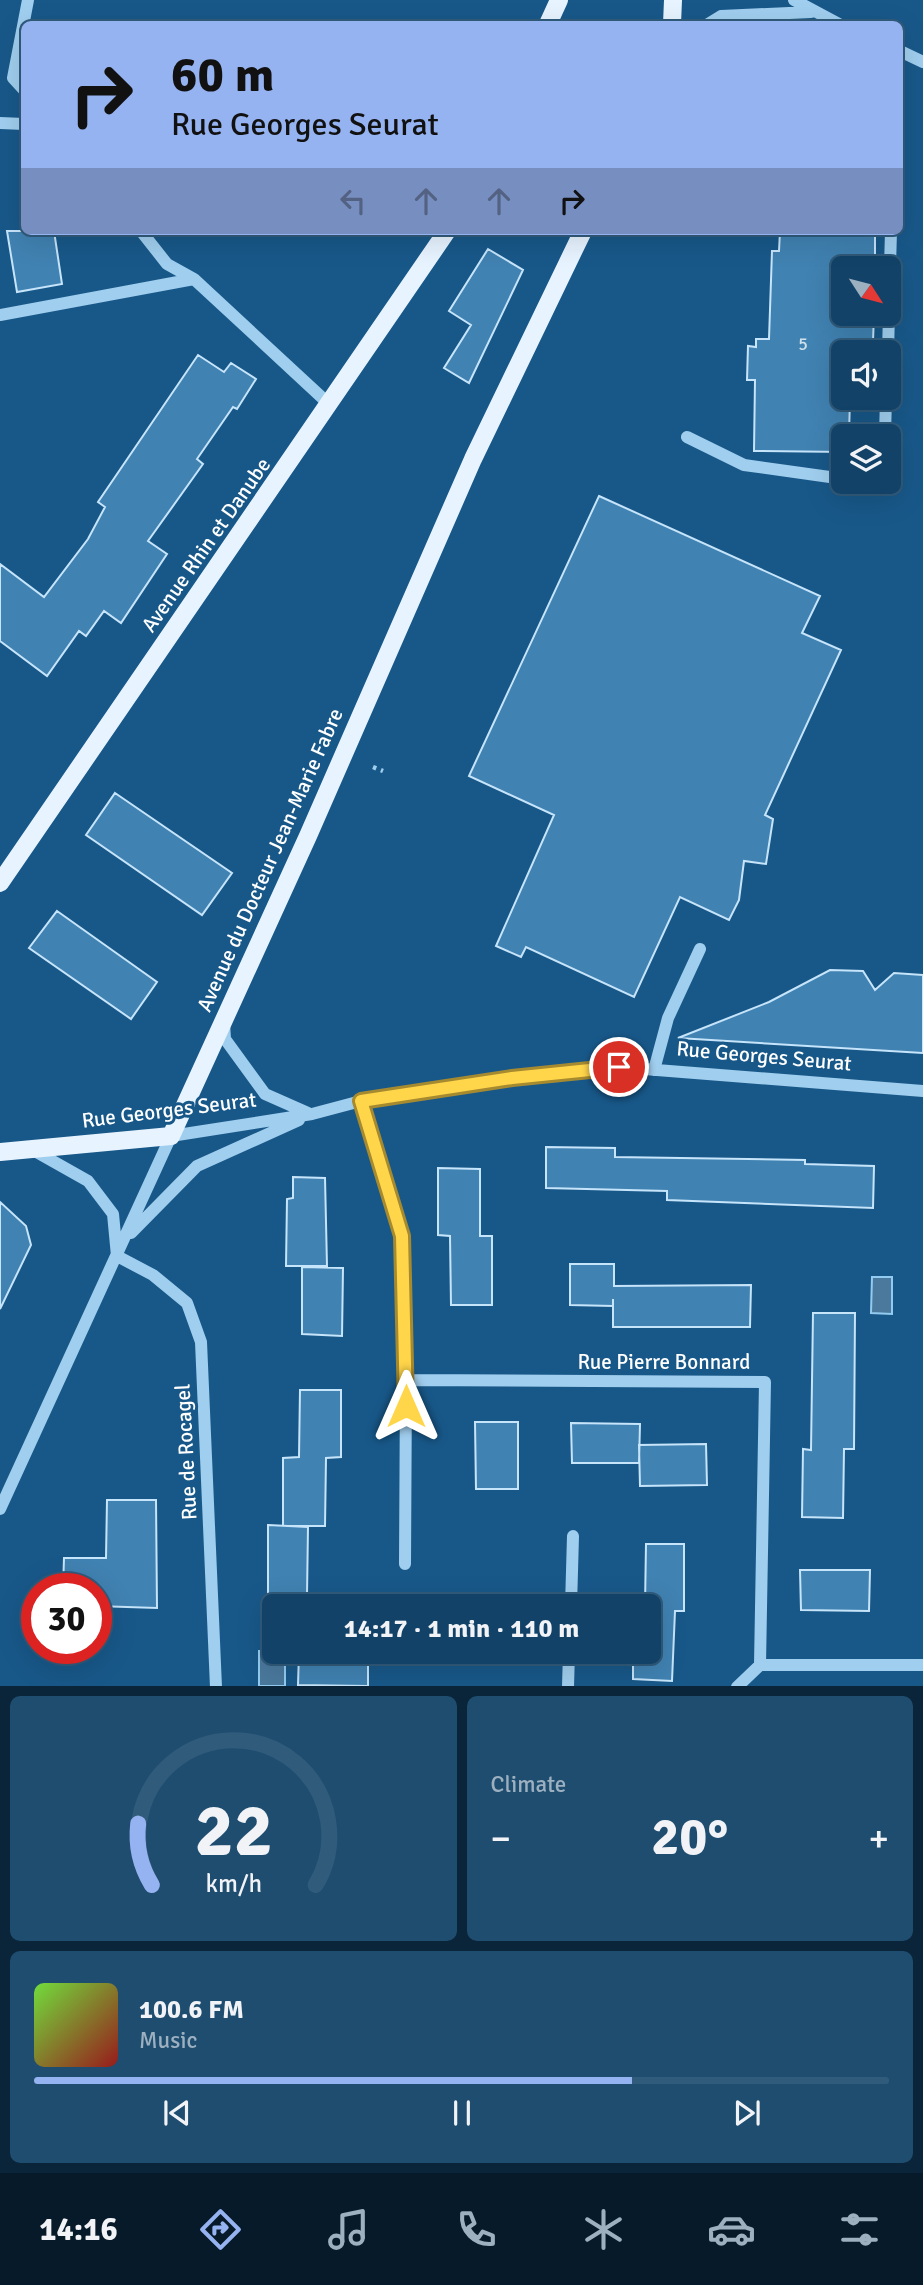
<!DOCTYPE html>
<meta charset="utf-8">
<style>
:root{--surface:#124267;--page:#1f4d70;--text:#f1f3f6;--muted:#9cb0c0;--line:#315b7b;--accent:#95b2f1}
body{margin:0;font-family:Signika,sans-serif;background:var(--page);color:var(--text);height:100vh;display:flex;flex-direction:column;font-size:26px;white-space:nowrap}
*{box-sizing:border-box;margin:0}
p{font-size:23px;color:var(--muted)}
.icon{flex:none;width:38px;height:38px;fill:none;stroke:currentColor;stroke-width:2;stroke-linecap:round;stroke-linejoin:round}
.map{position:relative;height:1686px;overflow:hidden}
.side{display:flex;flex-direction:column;gap:10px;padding:10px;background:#0a2439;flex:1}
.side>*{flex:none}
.banner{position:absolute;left:21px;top:21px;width:882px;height:214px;border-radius:10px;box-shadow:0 7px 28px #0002,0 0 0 2px var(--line);background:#95b2f1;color:#111;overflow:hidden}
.needle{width:46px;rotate:126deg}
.fabs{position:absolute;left:831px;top:256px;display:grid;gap:14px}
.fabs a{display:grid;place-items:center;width:70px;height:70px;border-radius:10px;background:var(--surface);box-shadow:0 7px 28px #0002,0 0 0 2px var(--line);font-size:35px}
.speed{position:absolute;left:21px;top:1573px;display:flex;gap:14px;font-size:35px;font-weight:700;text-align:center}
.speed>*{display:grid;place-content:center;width:91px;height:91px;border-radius:50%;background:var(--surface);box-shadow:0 7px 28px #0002,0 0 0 2px var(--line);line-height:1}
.speed .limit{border:10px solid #d22;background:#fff;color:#111}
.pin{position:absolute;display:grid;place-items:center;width:60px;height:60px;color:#fff;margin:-30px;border:4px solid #fff;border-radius:50%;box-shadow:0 2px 7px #0007}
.me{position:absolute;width:77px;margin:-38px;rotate:0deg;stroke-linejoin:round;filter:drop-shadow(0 0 5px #0008)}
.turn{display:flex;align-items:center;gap:24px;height:147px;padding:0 35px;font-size:32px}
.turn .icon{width:91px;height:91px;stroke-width:2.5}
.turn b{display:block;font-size:49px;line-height:60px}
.lanes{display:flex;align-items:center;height:66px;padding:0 35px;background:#0003;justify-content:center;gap:35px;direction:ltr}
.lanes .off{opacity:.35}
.big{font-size:52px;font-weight:800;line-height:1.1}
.side .card{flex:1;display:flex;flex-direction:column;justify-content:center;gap:10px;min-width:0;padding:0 24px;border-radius:10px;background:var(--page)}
.side .dial{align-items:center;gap:0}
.dial svg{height:182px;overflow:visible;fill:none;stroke:var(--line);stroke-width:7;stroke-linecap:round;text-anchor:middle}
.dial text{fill:var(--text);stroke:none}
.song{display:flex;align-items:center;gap:21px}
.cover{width:84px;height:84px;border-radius:10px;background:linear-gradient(135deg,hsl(100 70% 55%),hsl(0 70% 35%))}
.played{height:7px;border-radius:4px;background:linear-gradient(90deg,var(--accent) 70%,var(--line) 70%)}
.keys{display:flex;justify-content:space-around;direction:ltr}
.heat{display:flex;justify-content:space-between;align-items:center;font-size:38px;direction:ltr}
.side .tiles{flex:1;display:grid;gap:10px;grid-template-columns:1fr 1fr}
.card:last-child{grid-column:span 2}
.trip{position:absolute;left:262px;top:1594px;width:399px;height:70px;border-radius:10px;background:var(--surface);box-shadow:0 7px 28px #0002,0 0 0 2px var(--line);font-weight:800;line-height:70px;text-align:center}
.tab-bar{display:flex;height:112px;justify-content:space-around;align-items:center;background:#071a29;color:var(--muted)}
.tab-bar .icon{width:49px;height:49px}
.tab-bar .current{color:var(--accent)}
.tab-bar b{font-size:32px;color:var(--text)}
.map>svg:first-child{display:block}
</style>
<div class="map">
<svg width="923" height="1687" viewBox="0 0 923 1687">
<rect width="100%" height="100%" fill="#185889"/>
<path fill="#4a799d" stroke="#93cbf0" stroke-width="2" d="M872,1277H892V1314L871,1313Z
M259,1651L285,1652V1686H259Z"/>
<path fill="#4082b2" stroke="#c6e4fa" stroke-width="2" d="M7,231H54L62,284L17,292Z
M780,231H875V268H844V313H874L873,342L851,341V352H844V397H850L849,436H844V452L754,451L755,380H747L748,346L756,347V339H769L772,251H779Z
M488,249L523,270L469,383L444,368L471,325L449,311Z
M198,355L224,372L231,363L256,379L237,409L233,407L197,459L203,464L148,541L167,554L121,623L104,611L86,636L79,631L47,676L0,641V564L44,597L88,539L105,507L98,502Z
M599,496L820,596L802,633L841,650L765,815L773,819L766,864L744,861L739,900L729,920L680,897L634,997L526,947L521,957L496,946L554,815L469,776Z
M115,793L232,873L202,915L86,835Z
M57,911L157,982L131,1019L29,948Z
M830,970L863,971L875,990L894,973L923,975V1053L678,1038L769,1002Z
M546,1147L615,1148V1157L805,1160V1164L874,1166L873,1208L667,1200V1191L546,1188Z
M438,1168L480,1169V1236H492V1305H451L450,1236L438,1235Z
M293,1177L325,1178L327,1266H286L287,1199L293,1198Z
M0,1202L26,1226L31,1245L0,1309Z
M570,1264H614V1286L751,1285L750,1327H613V1299V1306L570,1305Z
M302,1267L343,1268L342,1336L302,1334Z
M813,1313H855L854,1449H844L843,1518L802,1517L803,1449L811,1450Z
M300,1390H341V1457L326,1458L325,1526H283V1458L299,1457Z
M475,1422H518V1489H476Z
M571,1423L640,1424L639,1463H572Z
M706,1444L707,1485L640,1486L639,1445Z
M107,1500H156L157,1608L96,1606V1589H63L64,1558H106Z
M268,1525L308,1527L307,1595L268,1594Z
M646,1544H684V1611H675L672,1681L633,1679V1652H649V1606H645Z
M800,1570H870L869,1611L801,1610Z
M299,1652H368V1686L298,1685Z"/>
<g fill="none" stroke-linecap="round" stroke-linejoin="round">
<path stroke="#a0ceee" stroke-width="4.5" stroke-dasharray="3.5 5" stroke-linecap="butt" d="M373,767L383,771"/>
<path stroke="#a0ceee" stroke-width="12" d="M794,0L839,24
M708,24L721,16L811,12
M900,51L923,62
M24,90L13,78L28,0
M0,123L24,124
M141,231L167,264L194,279L330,405
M889,303L891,231
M0,315L194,279
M888,352L889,313
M885,436L886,397
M687,437L744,465L844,479
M859,481L884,485V481
M224,1022L225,1039L265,1094L308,1113
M654,1070L668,1018L700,949
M361,1101L402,1236L406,1380L405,1564
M33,1150L88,1181L113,1214L117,1256
M131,1233L197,1166L299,1120
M117,1256L153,1275L187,1303L201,1342L216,1687
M406,1380L765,1382L760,1665
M0,1509L171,1136L312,1114L361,1101L512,1078L619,1067L923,1091
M571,1606L573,1536
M568,1687L569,1652
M737,1687L760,1665H923"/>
<path stroke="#e7f4ff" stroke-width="18" d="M548,24L559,0
M672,24L673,0
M0,883L447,231
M0,1152L171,1136L308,836L473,459L583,231"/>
</g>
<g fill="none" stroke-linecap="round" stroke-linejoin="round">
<defs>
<path id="route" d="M406,1406L402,1236L361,1101L512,1078L619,1067"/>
</defs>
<use href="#route" stroke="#a68a30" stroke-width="18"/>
<use href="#route" stroke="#ffd54a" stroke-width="12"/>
</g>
<g text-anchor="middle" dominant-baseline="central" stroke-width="6" stroke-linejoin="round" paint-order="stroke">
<g font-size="18" fill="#cfe0ec">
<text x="803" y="344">5</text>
</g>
<g font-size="21" fill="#fff" stroke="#185889">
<text transform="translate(206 545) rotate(-55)">Avenue Rhin et Danube</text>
<text transform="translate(270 860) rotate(-66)">Avenue du Docteur Jean-Marie Fabre</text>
<text transform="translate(764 1056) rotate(5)">Rue Georges Seurat</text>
<text transform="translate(169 1110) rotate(-7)">Rue Georges Seurat</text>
<text x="664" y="1362">Rue Pierre Bonnard</text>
<text transform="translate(186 1452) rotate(-93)">Rue de Rocagel</text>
</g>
</g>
</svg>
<div class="fabs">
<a><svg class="needle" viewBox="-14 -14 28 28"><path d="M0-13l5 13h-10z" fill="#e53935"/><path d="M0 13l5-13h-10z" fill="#9cb0c0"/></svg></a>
<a><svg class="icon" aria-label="sound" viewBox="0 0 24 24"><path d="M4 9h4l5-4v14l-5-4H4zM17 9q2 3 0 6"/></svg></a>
<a><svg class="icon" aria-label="layers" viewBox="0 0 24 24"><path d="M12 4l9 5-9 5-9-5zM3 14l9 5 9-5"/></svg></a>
</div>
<div class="speed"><div class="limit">30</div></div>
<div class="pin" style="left:619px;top:1067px;background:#d93025"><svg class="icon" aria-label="arrive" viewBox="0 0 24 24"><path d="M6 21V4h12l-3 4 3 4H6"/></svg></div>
<svg class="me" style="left:406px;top:1406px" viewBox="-20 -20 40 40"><path d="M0-17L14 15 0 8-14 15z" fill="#ffd54a" stroke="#fff" stroke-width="4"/></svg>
<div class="trip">14:17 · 1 min · 110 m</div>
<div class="banner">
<div class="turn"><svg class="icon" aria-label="right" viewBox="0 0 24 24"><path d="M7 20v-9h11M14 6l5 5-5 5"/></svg><div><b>60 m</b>Rue Georges Seurat</div></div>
<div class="lanes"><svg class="icon off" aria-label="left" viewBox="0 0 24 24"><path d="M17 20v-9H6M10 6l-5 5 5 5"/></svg><svg class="icon off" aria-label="ahead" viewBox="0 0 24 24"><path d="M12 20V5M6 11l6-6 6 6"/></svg><svg class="icon off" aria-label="ahead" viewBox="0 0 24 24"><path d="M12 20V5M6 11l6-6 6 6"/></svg><svg class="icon" aria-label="right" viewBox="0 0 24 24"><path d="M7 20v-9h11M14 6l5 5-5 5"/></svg></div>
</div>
</div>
<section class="side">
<div class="tiles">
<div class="card dial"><svg viewBox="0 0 100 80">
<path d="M14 69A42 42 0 1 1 86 69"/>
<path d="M14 69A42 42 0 0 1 8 42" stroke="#95b2f1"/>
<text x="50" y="56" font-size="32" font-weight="700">22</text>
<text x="50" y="72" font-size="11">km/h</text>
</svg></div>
<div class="card"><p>Climate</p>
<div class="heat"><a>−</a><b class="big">20°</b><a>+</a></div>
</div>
<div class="card">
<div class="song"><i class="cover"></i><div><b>100.6 FM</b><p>Music</p></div></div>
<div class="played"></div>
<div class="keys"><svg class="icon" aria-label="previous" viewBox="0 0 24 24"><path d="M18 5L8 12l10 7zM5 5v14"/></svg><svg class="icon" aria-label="pause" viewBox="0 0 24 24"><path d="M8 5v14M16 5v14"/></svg><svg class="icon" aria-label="next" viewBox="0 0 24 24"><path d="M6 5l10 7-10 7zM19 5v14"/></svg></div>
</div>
</div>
</section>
<nav class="tab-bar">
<b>14:16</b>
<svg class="icon current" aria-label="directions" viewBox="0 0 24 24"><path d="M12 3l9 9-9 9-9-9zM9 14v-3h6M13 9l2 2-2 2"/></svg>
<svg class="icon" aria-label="music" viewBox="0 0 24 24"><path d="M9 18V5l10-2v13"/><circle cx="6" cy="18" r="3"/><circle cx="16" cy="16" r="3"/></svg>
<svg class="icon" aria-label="phone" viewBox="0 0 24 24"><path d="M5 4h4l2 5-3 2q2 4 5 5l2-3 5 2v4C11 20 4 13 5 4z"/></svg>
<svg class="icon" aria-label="climate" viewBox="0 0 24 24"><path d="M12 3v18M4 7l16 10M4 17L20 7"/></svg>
<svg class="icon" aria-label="car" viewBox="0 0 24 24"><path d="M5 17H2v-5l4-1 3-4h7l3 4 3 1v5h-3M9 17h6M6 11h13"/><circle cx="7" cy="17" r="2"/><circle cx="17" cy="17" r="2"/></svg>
<svg class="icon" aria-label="filters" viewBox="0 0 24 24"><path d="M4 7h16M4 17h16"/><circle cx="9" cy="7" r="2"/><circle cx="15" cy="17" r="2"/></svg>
</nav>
